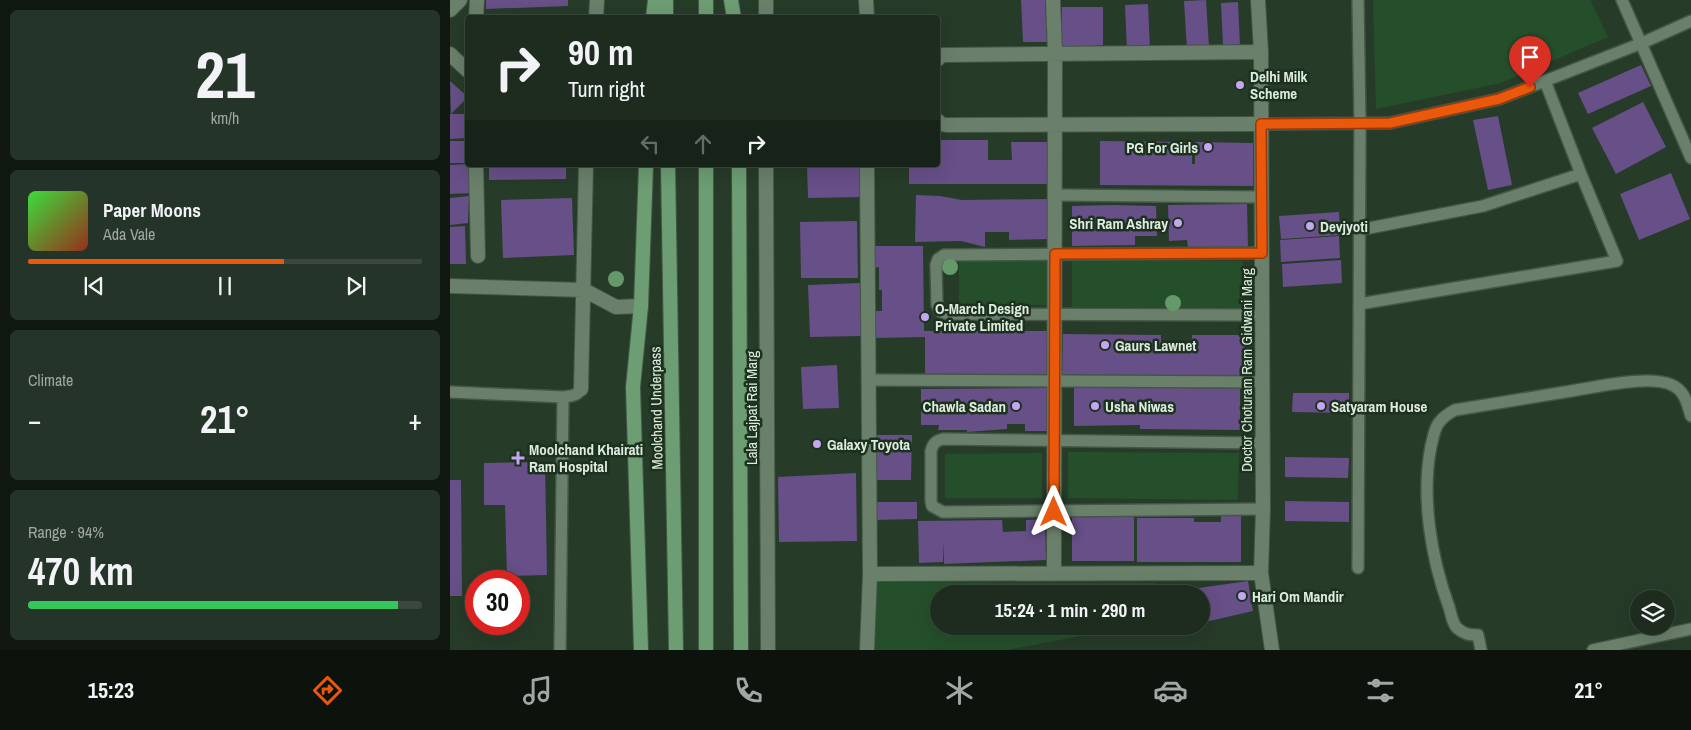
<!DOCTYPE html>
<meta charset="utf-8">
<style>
:root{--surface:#1d2c1f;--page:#253428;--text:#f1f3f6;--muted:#a0a7a4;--line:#3b483d;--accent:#ea580c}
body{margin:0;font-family:"Archivo Narrow",sans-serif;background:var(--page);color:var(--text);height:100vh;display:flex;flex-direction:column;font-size:19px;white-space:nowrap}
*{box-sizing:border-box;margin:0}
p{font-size:16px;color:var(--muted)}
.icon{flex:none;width:28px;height:28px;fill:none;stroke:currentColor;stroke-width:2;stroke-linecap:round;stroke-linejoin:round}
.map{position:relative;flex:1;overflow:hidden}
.sheet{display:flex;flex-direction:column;gap:10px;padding:10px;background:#101811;width:450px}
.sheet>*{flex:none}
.guide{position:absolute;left:15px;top:15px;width:475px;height:152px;border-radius:5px;box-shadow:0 5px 20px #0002,0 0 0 1px var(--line);background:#1d2c1f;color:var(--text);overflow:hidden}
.fabs{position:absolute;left:1180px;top:590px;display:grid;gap:10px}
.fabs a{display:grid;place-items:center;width:45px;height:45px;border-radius:50%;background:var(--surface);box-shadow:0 5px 20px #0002,0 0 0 1px var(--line);font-size:25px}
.speed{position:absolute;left:15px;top:570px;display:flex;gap:10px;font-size:25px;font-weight:700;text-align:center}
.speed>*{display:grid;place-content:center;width:65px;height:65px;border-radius:50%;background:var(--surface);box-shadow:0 5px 20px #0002,0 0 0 1px var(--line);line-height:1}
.speed .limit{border:8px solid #d22;background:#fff;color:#111}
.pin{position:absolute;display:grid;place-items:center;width:42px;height:42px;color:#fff;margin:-51px -21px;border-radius:50% 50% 50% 0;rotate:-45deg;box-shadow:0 0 5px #0007}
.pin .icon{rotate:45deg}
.me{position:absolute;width:55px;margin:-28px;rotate:0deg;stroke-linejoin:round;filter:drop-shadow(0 0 4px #0008)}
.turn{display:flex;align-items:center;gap:18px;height:105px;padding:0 20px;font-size:22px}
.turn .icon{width:65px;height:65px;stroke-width:2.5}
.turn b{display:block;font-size:35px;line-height:42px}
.lanes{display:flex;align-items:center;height:48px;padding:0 20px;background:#0003;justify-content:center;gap:25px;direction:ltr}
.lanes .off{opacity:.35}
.big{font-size:38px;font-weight:700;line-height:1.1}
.sheet .card{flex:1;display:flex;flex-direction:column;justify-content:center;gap:8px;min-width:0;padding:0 18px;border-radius:8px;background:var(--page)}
.sheet .dial{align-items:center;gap:0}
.dial b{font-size:65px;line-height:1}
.song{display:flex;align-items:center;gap:15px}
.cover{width:60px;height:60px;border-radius:8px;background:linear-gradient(135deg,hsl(120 70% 55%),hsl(10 70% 35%))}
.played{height:5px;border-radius:2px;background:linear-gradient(90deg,var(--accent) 65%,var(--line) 65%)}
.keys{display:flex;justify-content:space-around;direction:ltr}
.heat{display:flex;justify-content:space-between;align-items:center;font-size:28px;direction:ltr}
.charge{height:8px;border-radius:4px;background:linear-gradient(90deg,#34c759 94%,var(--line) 0)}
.trip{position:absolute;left:480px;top:585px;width:280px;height:50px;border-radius:25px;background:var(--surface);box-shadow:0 5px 20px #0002,0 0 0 1px var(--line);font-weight:700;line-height:50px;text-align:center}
.tab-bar{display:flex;height:80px;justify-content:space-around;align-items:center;background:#0c120c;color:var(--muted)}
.tab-bar .icon{width:35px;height:35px}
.tab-bar .current{color:var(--accent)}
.tab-bar b{font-size:22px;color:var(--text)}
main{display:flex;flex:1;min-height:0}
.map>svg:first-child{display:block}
</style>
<main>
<section class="sheet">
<div class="card dial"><b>21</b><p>km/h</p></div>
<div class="card">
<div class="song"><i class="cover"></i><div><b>Paper Moons</b><p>Ada Vale</p></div></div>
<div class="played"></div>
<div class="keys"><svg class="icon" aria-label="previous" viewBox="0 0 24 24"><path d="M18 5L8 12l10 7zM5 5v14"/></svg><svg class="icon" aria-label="pause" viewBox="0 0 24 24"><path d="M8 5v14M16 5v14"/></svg><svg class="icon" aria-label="next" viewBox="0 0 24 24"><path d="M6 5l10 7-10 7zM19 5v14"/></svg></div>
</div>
<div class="card"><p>Climate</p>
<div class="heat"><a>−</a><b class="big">21°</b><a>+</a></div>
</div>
<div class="card"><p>Range · 94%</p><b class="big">470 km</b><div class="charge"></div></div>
</section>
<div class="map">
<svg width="1241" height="650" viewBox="0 0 1241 650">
<rect width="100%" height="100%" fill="#273b29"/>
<path fill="#254f2b" d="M923,0H1140L1158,37L1051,83L926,109Z
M622,260L793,261L792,308L622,307Z
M509,261H597V305H509Z
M618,452L789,453L788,500L618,498Z
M592,453V498H495V454Z
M425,582L705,583L707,594H489V626H684L557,650H424Z"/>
<path fill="#674f87" d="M36,0H118V6L36,9Z
M571,0H595L597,42H573Z
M756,0L759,47L737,49L734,1Z
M788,2L790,45L773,46L771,3Z
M698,4L700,50L677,51L675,5Z
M612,7H653V45L612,48Z
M405,14V18H353V16Z
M115,15V18H65V16Z
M1191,65L1201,86L1138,114L1128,93Z
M0,81L18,97L1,114H18V138L0,139V114H1Z
M1193,102L1216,147L1166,174L1142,128Z
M1048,116L1062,185L1038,190L1023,120Z
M488,140H538V160H562L561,142H600V184H459V165H488Z
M0,141H18V163H0Z
M650,141L742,142V164H745V142L803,143V186L650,185Z
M18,164L20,165L22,193L0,194V165Z
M39,165H116V179L39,180Z
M357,165H413V197L358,198Z
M1221,173L1240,219L1189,240L1170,194Z
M466,195L490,196L512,200L599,199V239L559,240V232H535V247L511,241L465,242Z
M19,196L18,223L0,225V198Z
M122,198L124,255L53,258L51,200Z
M797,204L798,248L738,249L737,240L719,241L718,205Z
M662,205L706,206L707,236H685V245L622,246V206Z
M889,212L890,235L831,239L829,216Z
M407,221L408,278H351L350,222Z
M15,226L16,264H0V227Z
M889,236L890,258L831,262L830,240Z
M422,246H473L474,331H601L600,376H475V337L424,338L423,311H432V290H429V267L422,268Z
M891,260L892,283L833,287L832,264Z
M410,283L412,336L360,337L358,285Z
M613,334L711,335V348H742V335H801L800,377L612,375Z
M387,365L389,408L353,409L351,367Z
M790,386V430L690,429V425L624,426V387Z
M598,388V431H575V424H557V429L517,432V430H488L489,425H471V389Z
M843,393H899V413L842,412Z
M427,435H462L461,480H426Z
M835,457L899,458L898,478L835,477Z
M95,462L97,575L57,576L55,505H34V463Z
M406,473L407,541L329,542L328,477Z
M0,480H11L12,596H0Z
M835,501L899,502V522L835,521Z
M423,502H467V519L423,520Z
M684,516V561H622V517Z
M771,516H791V562H687V518H744V522H771Z
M595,519L596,560L494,564V541L493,562L469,563L468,521L552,520L553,532L576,531V520Z
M798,581L803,611L751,623V594H735V590Z"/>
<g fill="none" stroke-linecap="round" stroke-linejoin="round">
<defs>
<path id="service" d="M908,0L910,123L908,568
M1172,0L1241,158
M811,124L940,123L1049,99L1192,43L1241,21
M605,195L811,197
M909,230L1033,206L1131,174
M812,253L494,255L488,259L486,265L487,305L491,312L498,314L812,315
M909,304L1167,261L1131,174L1095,81
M419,380L812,382
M0,392L113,397
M812,443L493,439C486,441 483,443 481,451V501L482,506L493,512L813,509
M290,455H317
M110,650L113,397C121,396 127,396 131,389
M1031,650L1028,635C1019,635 1014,634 1007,628C1002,623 1001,613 999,607C981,558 971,497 981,446C983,439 984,430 988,424C992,418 999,413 1005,410C1042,404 1079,398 1115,392C1141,388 1199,374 1222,385C1235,391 1237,403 1241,416
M1143,650L1241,629"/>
<path id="minor" d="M316,0V18
M416,0L417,18
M603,0L605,53L604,574
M0,10L10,0
M26,18L27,0
M146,18L147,0
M0,54L18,71
M488,59L491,55H495L811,52
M488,121L491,124L496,125L811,124
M26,165L28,256
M316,165L318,650
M417,165L420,574L417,650
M0,286L134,290L166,307L191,306
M131,389L136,165
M420,574L811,573"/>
<path id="tertiary" d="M808,0L811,52L813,509L811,573L822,650"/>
<path id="primary" d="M216,0V18
M256,0V18
M281,0L284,18
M203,18L205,0
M218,165L226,650
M256,165V650
M289,165L291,650
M191,650L183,387L191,306L196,165"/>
</defs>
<use href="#service" stroke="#455647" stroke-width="14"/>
<use href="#minor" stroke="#455647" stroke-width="16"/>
<use href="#tertiary" stroke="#455647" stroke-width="16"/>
<use href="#primary" stroke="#455647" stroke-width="16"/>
<use href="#service" stroke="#6a806b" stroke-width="11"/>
<use href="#minor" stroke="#6a806b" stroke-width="14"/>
<use href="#tertiary" stroke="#6a806b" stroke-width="14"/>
<use href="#primary" stroke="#6d9d72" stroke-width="14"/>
</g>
<g fill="#65986a">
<circle cx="500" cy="267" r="8"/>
<circle cx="166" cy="279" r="8"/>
<circle cx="723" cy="303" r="8"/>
</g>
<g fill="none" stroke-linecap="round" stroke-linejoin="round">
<defs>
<path id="route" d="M604,512L605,254L812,253L811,124L940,123L1049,99L1080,87"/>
</defs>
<use href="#route" stroke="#983908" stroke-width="12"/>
<use href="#route" stroke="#ea580c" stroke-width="9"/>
</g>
<g fill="#c5a6f0" stroke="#1d311f" stroke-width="2">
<circle cx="790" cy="85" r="5"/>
<circle cx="758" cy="147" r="5"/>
<circle cx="728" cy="223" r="5"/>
<circle cx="860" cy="226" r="5"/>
<circle cx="475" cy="317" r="5"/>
<circle cx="655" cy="345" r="5"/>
<circle cx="566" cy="406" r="5"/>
<circle cx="645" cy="406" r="5"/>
<circle cx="871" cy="406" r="5"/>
<circle cx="367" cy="444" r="5"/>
<path d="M65.5 450.5h5v5h5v5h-5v5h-5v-5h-5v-5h5z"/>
<circle cx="792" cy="596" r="5"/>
</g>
<g text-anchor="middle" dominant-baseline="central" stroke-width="5" stroke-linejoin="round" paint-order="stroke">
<g font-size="15" font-weight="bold" fill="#deebdf" stroke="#1d311f" text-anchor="start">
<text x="800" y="76">Delhi Milk<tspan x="800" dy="17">Scheme</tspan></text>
<text x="748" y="147" text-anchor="end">PG For Girls</text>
<text x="718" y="223" text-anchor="end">Shri Ram Ashray</text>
<text x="870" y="226">Devjyoti</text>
<text x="485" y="308">O-March Design<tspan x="485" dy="17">Private Limited</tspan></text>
<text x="665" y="345">Gaurs Lawnet</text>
<text x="556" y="406" text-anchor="end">Chawla Sadan</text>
<text x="655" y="406">Usha Niwas</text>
<text x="881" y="406">Satyaram House</text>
<text x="377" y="444">Galaxy Toyota</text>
<text x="79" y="449">Moolchand Khairati<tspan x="79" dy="17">Ram Hospital</tspan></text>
<text x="802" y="596">Hari Om Mandir</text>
</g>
<g font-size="15" fill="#deebdf" stroke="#1d311f">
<text transform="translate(796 370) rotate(-90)">Doctor Choturam Ram Gidwani Marg</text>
<text transform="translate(206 408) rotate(-91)">Moolchand Underpass</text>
<text transform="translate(301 408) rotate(-90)">Lala Lajpat Rai Marg</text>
</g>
</g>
</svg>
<div class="fabs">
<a><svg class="icon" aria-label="layers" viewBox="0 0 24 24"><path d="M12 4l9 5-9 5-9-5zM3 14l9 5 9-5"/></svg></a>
</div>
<div class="speed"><div class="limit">30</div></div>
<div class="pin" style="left:1080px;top:87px;background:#d93025"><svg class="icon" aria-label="arrive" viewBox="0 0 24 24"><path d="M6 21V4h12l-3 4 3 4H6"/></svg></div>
<svg class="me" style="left:604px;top:512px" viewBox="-20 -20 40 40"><path d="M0-17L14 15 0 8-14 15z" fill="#ea580c" stroke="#fff" stroke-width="4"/></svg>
<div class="trip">15:24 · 1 min · 290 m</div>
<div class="guide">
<div class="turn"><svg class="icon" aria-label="right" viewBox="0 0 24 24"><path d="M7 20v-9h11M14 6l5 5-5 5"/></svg><div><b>90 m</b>Turn right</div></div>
<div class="lanes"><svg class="icon off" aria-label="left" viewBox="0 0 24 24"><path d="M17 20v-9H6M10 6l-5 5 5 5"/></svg><svg class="icon off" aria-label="ahead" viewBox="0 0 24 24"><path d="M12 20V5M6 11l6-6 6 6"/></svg><svg class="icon" aria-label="right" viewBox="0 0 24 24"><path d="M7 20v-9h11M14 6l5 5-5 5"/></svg></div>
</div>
</div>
</main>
<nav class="tab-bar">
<b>15:23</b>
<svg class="icon current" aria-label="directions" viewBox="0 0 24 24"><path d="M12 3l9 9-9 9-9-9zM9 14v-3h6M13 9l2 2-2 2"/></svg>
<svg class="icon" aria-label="music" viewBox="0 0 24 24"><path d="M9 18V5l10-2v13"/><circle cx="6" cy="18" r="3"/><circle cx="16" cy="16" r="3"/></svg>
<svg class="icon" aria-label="phone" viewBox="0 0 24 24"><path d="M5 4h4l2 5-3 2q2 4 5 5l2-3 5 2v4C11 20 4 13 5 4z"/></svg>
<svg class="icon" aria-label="climate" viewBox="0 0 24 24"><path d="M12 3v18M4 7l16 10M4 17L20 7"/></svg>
<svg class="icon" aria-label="car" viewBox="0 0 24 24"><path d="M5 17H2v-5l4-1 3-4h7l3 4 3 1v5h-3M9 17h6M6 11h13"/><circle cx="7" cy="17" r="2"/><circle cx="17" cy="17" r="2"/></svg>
<svg class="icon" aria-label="filters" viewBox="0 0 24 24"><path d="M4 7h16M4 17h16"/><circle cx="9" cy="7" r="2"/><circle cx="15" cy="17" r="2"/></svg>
<b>21°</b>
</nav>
